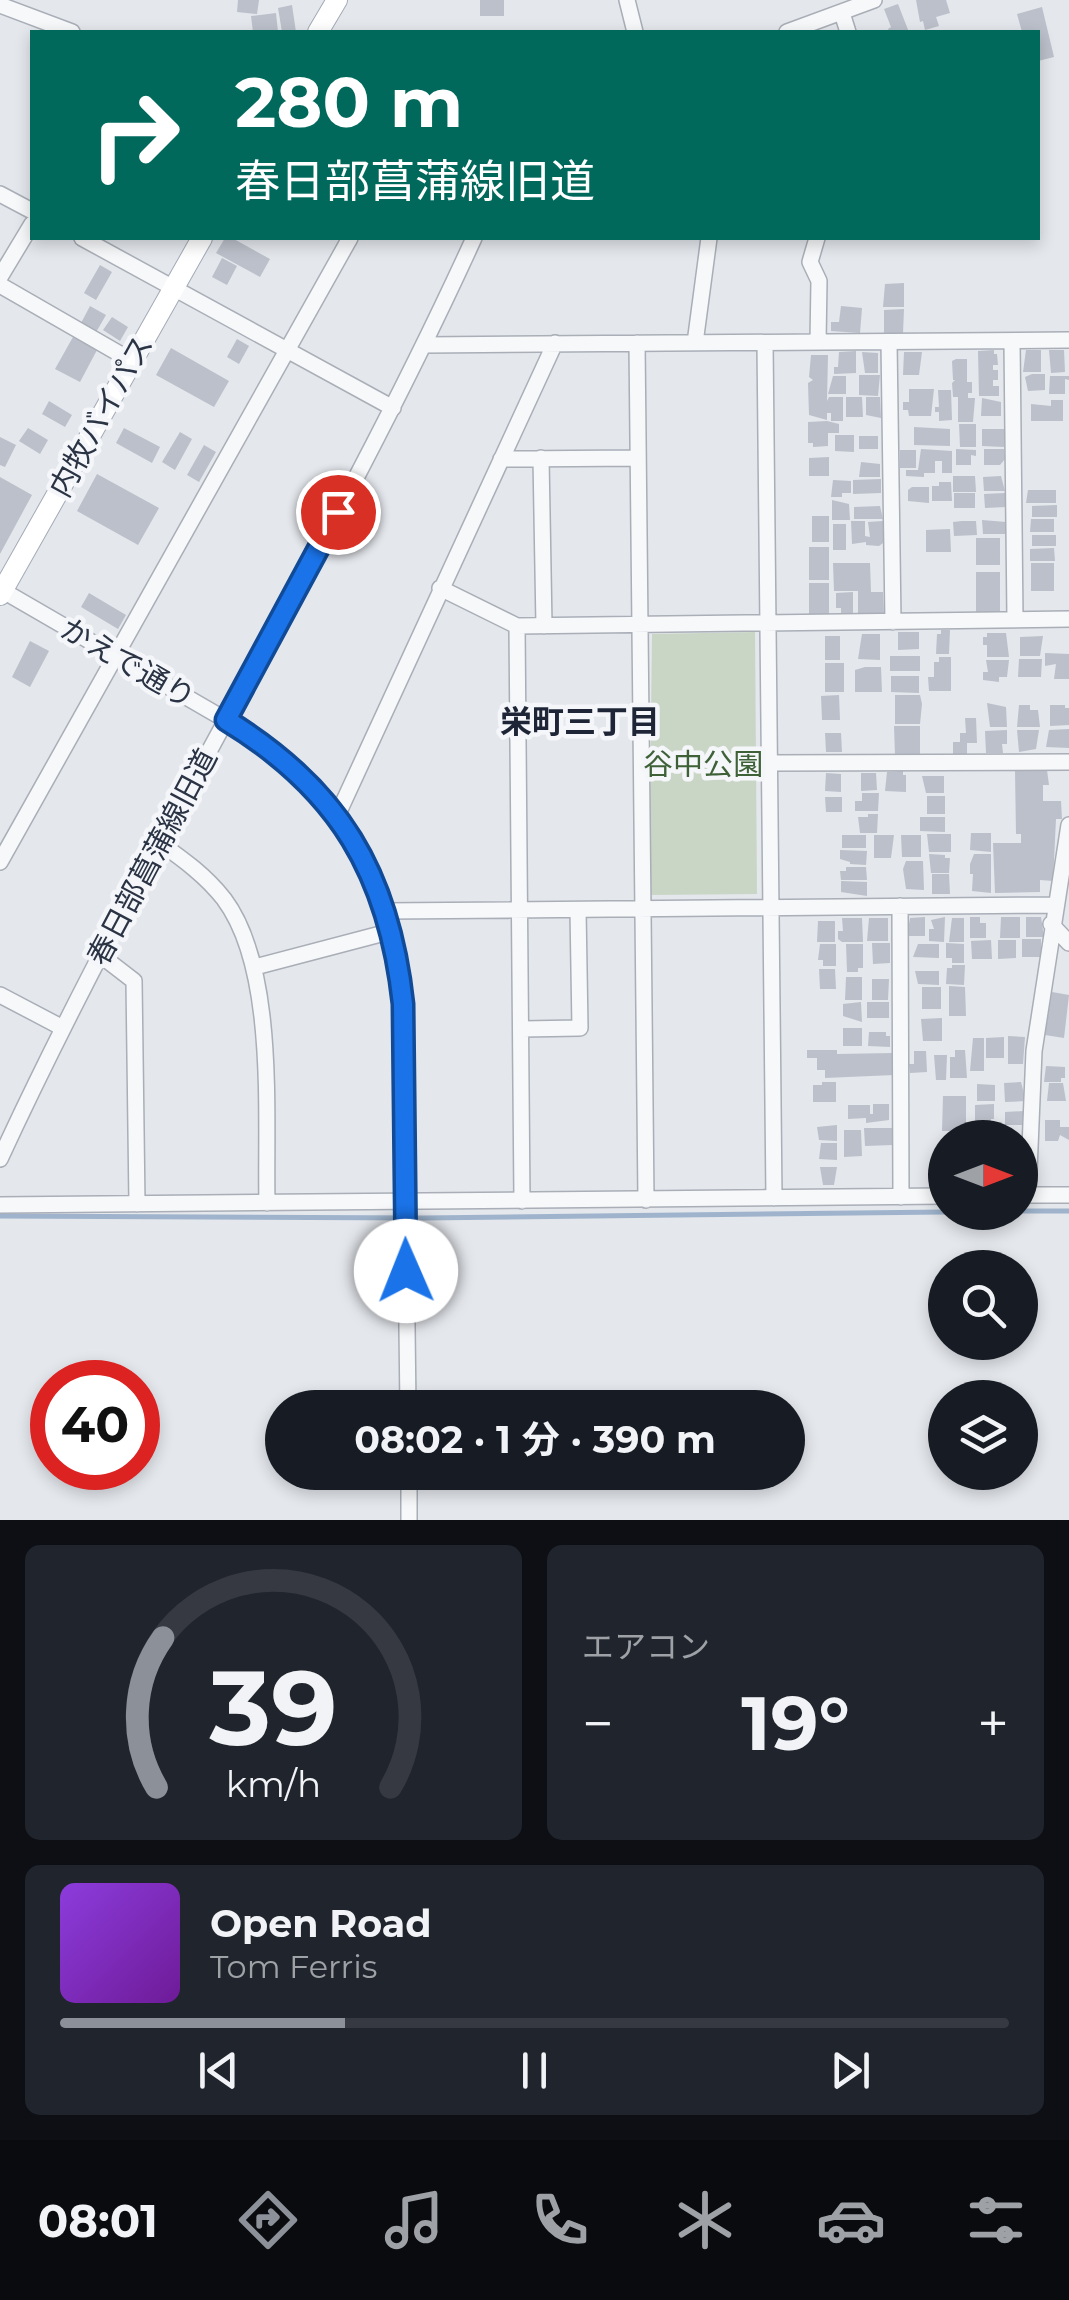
<!DOCTYPE html>
<html lang="ja">
<meta charset="utf-8">
<style>
:root{--surface:#171b24;--page:#20242c;--text:#f1f3f6;--muted:#9ea1a6;--line:#363941;--accent:#8c9099}
body{margin:0;font-family:Montserrat,"Noto Sans JP",sans-serif;background:var(--page);color:var(--text);height:100vh;display:flex;flex-direction:column;font-size:38px;white-space:nowrap}
*{box-sizing:border-box;margin:0}
p{font-size:32px;color:var(--muted)}
.icon{flex:none;width:55px;height:55px;fill:none;stroke:currentColor;stroke-width:2;stroke-linecap:round;stroke-linejoin:round}
.map{position:relative;height:1520px;overflow:hidden}
.side{display:flex;flex-direction:column;gap:25px;padding:25px;background:#0d0f14;flex:1}
.side>*{flex:none}
.hud{position:absolute;left:30px;top:30px;width:1010px;height:210px;border-radius:0px;box-shadow:0 5px 15px #0003;background:#00695c;color:#fff;overflow:hidden}
.needle{width:65px;rotate:90deg}
.fabs{position:absolute;left:928px;top:1120px;display:grid;gap:20px}
.fabs a{display:grid;place-items:center;width:110px;height:110px;border-radius:50%;background:var(--surface);box-shadow:0 5px 15px #0003;font-size:50px}
.speed{position:absolute;left:30px;top:1360px;display:flex;gap:20px;font-size:50px;font-weight:700;text-align:center}
.speed>*{display:grid;place-content:center;width:130px;height:130px;border-radius:50%;background:var(--surface);box-shadow:0 5px 15px #0003;line-height:1}
.speed .limit{border:15px solid #d22;background:#fff;color:#111}
.pin{position:absolute;display:grid;place-items:center;width:85px;height:85px;color:#fff;margin:-42px;border:5px solid #fff;border-radius:50%;box-shadow:0 2px 10px #0007}
.me{position:absolute;width:110px;margin:-55px;rotate:359deg;stroke-linejoin:round;filter:drop-shadow(0 0 8px #0008)}
.turn{display:flex;align-items:center;gap:35px;height:210px;padding:0 40px;font-size:45px}
.turn .icon{width:130px;height:130px;stroke-width:2.5}
.turn b{display:block;font-size:70px;line-height:85px}
.big{font-size:75px;font-weight:700;line-height:1.1}
.side .tile{flex:1;display:flex;flex-direction:column;justify-content:center;gap:15px;min-width:0;padding:0 35px;border-radius:15px;background:var(--page)}
.side .dial{align-items:center;gap:0}
.dial svg{height:260px;overflow:visible;fill:none;stroke:var(--line);stroke-width:7;stroke-linecap:round;text-anchor:middle}
.dial text{fill:var(--text);stroke:none}
.song{display:flex;align-items:center;gap:30px}
.cover{width:120px;height:120px;border-radius:15px;background:linear-gradient(135deg,hsl(270 70% 55%),hsl(280 70% 35%))}
.played{height:10px;border-radius:5px;background:linear-gradient(90deg,var(--accent) 30%,var(--line) 30%)}
.keys{display:flex;justify-content:space-around;direction:ltr}
.heat{display:flex;justify-content:space-between;align-items:center;font-size:55px;direction:ltr}
.side .tiles{flex:1;display:grid;gap:25px;grid-template-columns:1fr 1fr}
.tile:last-child{grid-column:span 2}
.trip{position:absolute;left:265px;top:1390px;width:540px;height:100px;border-radius:50px;background:var(--surface);box-shadow:0 5px 15px #0003;font-weight:700;line-height:100px;text-align:center}
.dock{display:flex;height:160px;justify-content:space-around;align-items:center;background:#090b0e;color:var(--muted)}
.dock .icon{width:70px;height:70px}
.dock .on{color:var(--accent)}
.dock b{font-size:45px;color:var(--text)}
.map>svg:first-child{display:block}
</style>
<div class="map">
<svg width="1069" height="1520" viewBox="0 0 1069 1520">
<rect width="100%" height="100%" fill="#e4e7ec"/>
<path fill="#c9d6c5" d="M755,632L757,894L649,895L652,634Z"/>
<g fill="none" stroke-linecap="round" stroke-linejoin="round">
<path stroke="#9fb4cc" stroke-width="5" d="M1020,1211H1069
M0,1216L423,1218L945,1212"/>
</g>
<path fill="#bbc0ca" d="M238,0H259L257,14L237,12Z
M480,0H504V16H480Z
M916,0H946L950,13L936,17L939,26L925,30L923,21L920,22Z
M898,4L905,22L909,32H889L888,29L891,27L884,9Z
M292,5L296,32H282L278,8Z
M1042,7L1054,57L1038,61V32H1022L1017,14Z
M276,13L278,32H253L251,16Z
M225,238H232L270,259L260,277L216,253Z
M222,258L237,266L227,285L212,277Z
M100,265L112,272L96,300L84,293Z
M904,283V307H883L885,284Z
M90,306L106,315L95,334L80,325Z
M841,306L862,308L860,333L831,331V322H839Z
M904,309L903,333L884,334V310Z
M112,317L128,327L120,341L103,330Z
M73,337L97,350L80,382L55,369Z
M237,339L249,346L239,364L227,357Z
M171,348L229,381L214,407L156,375Z
M994,350V354H997L998,365H993V370H998V380H993V386H999V396H979L978,351Z
M1026,350H1041V372H1023Z
M1049,350H1064L1065,372L1051,373Z
M856,351V373L834,374V367H838L839,352Z
M862,352L878,353V373H865Z
M904,352H922L919,375H903Z
M811,355H828L827,401L829,397H843V421H831V413H827V420L809,415L808,383L813,380L809,377Z
M956,359H967V382H972V393H968V398H975L973,422H958V397H953L952,383L955,380H953L952,361Z
M1032,374H1045V390L1028,391L1025,377Z
M859,375H880L878,396L859,395Z
M833,376H846V394H828Z
M1050,376H1069V380L1065,379V394H1049Z
M909,389H934L931,416H909L908,410H903V402H909Z
M938,390H951L952,420L939,421V412H935V407H939Z
M846,397H862L863,417H846Z
M866,397H880L881,418L866,415Z
M982,398L1001,402V416H981Z
M1051,400H1063V421H1031V404L1051,406Z
M49,401L72,415L65,427L42,414Z
M827,421L839,424V433H828V446L813,447V443H808V422Z
M959,424H976V447H960Z
M914,427L950,429V446L914,445Z
M28,428L48,440L40,454L19,441Z
M124,428L160,447L152,463L116,443Z
M982,429H1004V447L982,446Z
M180,432L192,439L175,470L162,462Z
M835,435H854V452L835,451Z
M859,436H878V449H859Z
M0,437L16,445L5,467L0,465Z
M204,445L216,452L199,482L187,475Z
M921,449L952,451V473H942V461H935V473H924V477L906,476V470H918Z
M956,449L976,450V456L971,455V465H956Z
M984,449H1004L1005,459L1000,465H984Z
M900,450H916V468H900Z
M829,457V476H809V458Z
M861,462L880,464V477H859Z
M97,474L159,508L138,545L77,511Z
M953,476H975L976,492H953Z
M1001,476L1005,491H984L983,477Z
M0,477L32,495L0,554Z
M881,479V493L853,494V480Z
M833,480L851,481V493H842V497H831Z
M939,482H951L952,501H932V486H939Z
M912,487H929V503L908,501V490Z
M1028,490H1056V503H1026Z
M954,493H975V508H954Z
M1005,493L1006,507L985,508L984,494Z
M832,500L849,504L850,520H832Z
M1057,505V517H1032V506Z
M880,506L883,519H854V507Z
M812,516H829V542H812Z
M1031,519H1054V532H1030Z
M982,520L1006,522V534H983Z
M851,521H865V536L870,537L868,522L883,521V543L879,546L866,545V542L852,544Z
M962,521H976L977,535L954,536L953,522Z
M833,524H846V550H833Z
M950,529L951,552H926V530Z
M1032,535H1056V546H1032Z
M976,538H1000V565H976Z
M809,547H829V580H809Z
M1054,548L1055,561H1030V549Z
M833,563H870L871,592H883L884,615L858,613V591H834Z
M1031,563H1054V591H1031Z
M976,572H1000V612H976Z
M809,583H829V616H809Z
M853,592V613H841V608H836V593Z
M89,593L126,615L118,629L81,607Z
M941,630H950L949,654H936L937,634H941Z
M898,632H919V649L898,650Z
M987,633H1006L1009,657H987V645H983V637H987Z
M862,634H880V660L858,659Z
M825,636H840V660H825Z
M1043,636L1040,656H1020V637Z
M30,641L49,651L30,687L12,677Z
M1045,653L1069,654V679H1054L1056,664L1045,666Z
M890,656H920V671H890Z
M939,657H951V691H929L928,677H934V662H939Z
M1019,659H1042L1041,677H1018Z
M986,660H1009L1007,677H999V682L983,680V672H988Z
M825,663H844V692H825Z
M865,667H881L882,692H855V670Z
M891,676H919V693L891,692Z
M839,695L840,720H822L821,696Z
M895,695H920L922,704L920,724H895Z
M987,703L1006,707L1007,727H990Z
M1019,705H1030V710H1038L1040,727H1017Z
M1050,705H1065V708H1069V725L1050,726Z
M965,718H976L977,743H967V755H953V742H960V733H966Z
M894,726H920V755H895Z
M1069,729V748L1046,747L1049,730Z
M1007,730V744H1002L1003,753H986L985,731Z
M1017,730H1039L1036,749L1019,752Z
M825,733H841L842,752H826Z
M1047,770L1049,785H1043V801H1061L1062,819H1056L1053,881L1040,880V892L995,893L993,843H1021V834H1016L1015,771Z
M903,771V775H906V792L885,791L887,772Z
M826,773L841,774V792L825,791Z
M861,773H876L877,790L861,791Z
M922,776H944V793H926Z
M862,793H879L878,811H855V801H862Z
M927,796H945V814H927Z
M825,797H842V812H826Z
M868,814H878L877,833H860L858,817H868Z
M920,817H945V832L920,831Z
M971,833H991V852L970,850Z
M927,834H951V852H929Z
M842,835H866V848H842Z
M874,835H894L891,858H874Z
M901,835H921V857H902Z
M840,850L867,851L866,865L850,864V862L840,859Z
M929,854L945,855V858H950L949,873H931Z
M974,854H991V893L972,891L973,874H970V864Z
M906,861H923L924,890L906,889L903,869Z
M846,867H866L867,880H841L840,871H846Z
M932,874H949L950,894H932Z
M841,881L867,882V896L841,892Z
M925,917V936H907L910,918Z
M945,917L944,942L929,941V929H934L931,920Z
M970,917H980V923H986V938H970Z
M1001,917H1020V938H1000Z
M1026,917H1041L1044,937H1026Z
M842,918H862L863,942H842L838,939V931H843Z
M869,918H888V941H867Z
M952,918H964V942H949Z
M818,921H835V942H817Z
M1022,939H1041V957H1022Z
M991,940L992,959H972L971,941Z
M998,940H1016V958L998,959Z
M872,943H890V963L873,964Z
M946,943L964,944V963H952V958H946Z
M820,944H836V966H823V960H818Z
M846,944H863V968H858V972H847Z
M918,944H939V958L913,957Z
M952,965H965L964,985L946,984L947,968H952Z
M819,969H835L836,989H820Z
M915,971H939V985L918,984Z
M846,977H862V1000H845Z
M872,979H889L888,1000H872Z
M949,986L965,987L966,1016H949Z
M922,987H941V1009H922Z
M1052,992L1069,995L1064,1038L1045,1035Z
M861,1002L862,1022L843,1016V1004Z
M867,1002H889V1018H867Z
M942,1018V1041H923L921,1019Z
M843,1028H862V1046H843Z
M869,1032H886V1036H890V1047L868,1046Z
M1008,1036L1025,1037L1023,1064H1008Z
M1004,1037V1058H986V1038Z
M973,1038H984V1071H970Z
M807,1050H837V1054L893,1053L894,1075L825,1078V1070H817V1058H807Z
M955,1050H965L967,1078H950V1057H955Z
M914,1051H926L927,1072L910,1073L909,1064H914Z
M934,1055H947L946,1080H936Z
M1046,1066L1065,1067V1078H1061V1082H1044Z
M822,1082H836V1102H813V1085H822Z
M1021,1082L1026,1101L1005,1102L1004,1083Z
M1049,1083H1063L1066,1101H1047Z
M977,1084L995,1085V1101H977Z
M943,1096H966V1131H942Z
M873,1104H889V1120L866,1123V1118L848,1119V1105H870V1114H873Z
M994,1104V1119H991V1125H975V1105Z
M1024,1111V1125H1005V1112Z
M1045,1120H1060V1127H1069V1140L1060,1135L1058,1141H1045Z
M837,1125V1141L819,1140L817,1127Z
M864,1128H892V1145L865,1146Z
M844,1130H861L862,1156L844,1157Z
M821,1143H837V1160L819,1159Z
M820,1167H837L834,1185H823Z"/>
<g fill="none" stroke-linecap="round" stroke-linejoin="round">
<defs>
<path id="minor" d="M627,0L635,32
M0,5L72,32
M842,13L848,32
M787,32L874,0
M0,194L32,211
M82,238L393,408
M817,238L810,262L819,281L818,342
M0,277L32,224
M0,285L132,361
M889,342L893,622
M1012,342L1015,619
M637,343L646,1200
M695,343L709,238
M765,343L774,1198
M425,345L1069,340
M541,458L544,626
M501,459L638,458
M440,588L517,626L1069,619
M0,589L226,720L280,756L337,816L367,865L392,931L403,1004L408,1408
M517,626L522,1201
M770,763L1069,762
M337,816L555,343
M160,843C184,860 206,876 224,899C277,970 265,1117 267,1203
M0,862L350,238
M900,906L901,1197
M386,911L1056,905
M1051,924L1069,943
M99,954L134,981L137,1204
M255,967L392,931
M0,995L61,1027
M522,1029L580,1028L578,910
M0,1159C145,845 331,552 474,238
M1020,1195H1069
M1028,1195L1034,1051L1069,825
M0,1205L945,1196
M409,1472V1520"/>
<path id="major" d="M318,32L337,0
M0,595L202,238"/>
</defs>
<use href="#minor" stroke="#a9aeb7" stroke-width="18"/>
<use href="#major" stroke="#a3abb8" stroke-width="22"/>
<use href="#minor" stroke="#f7f8fa" stroke-width="15"/>
<use href="#major" stroke="#fff" stroke-width="20"/>
</g>
<g fill="none" stroke-linecap="round" stroke-linejoin="round">
<defs>
<path id="route" d="M338,512L226,720C339,789 389,874 403,1004L406,1271"/>
</defs>
<use href="#route" stroke="#114b97" stroke-width="25"/>
<use href="#route" stroke="#1a73e8" stroke-width="18"/>
</g>
<g text-anchor="middle" dominant-baseline="central" stroke-width="9" stroke-linejoin="round" paint-order="stroke">
<g font-size="30" fill="#2b3445" stroke="#f4f6f9">
<text transform="translate(101 416) rotate(-61)">内牧バイパス</text>
<text transform="translate(128 663) rotate(30)">かえで通り</text>
<text transform="translate(152 857) rotate(-62)">春日部菖蒲線旧道</text>
</g>
<g font-size="30" fill="#3f6138" stroke="#f4f6f9">
<text x="703" y="764">谷中公園</text>
</g>
<g font-size="32" font-weight="bold" fill="#1d2536" stroke="#f4f6f9">
<text x="580" y="721">栄町三丁目</text>
</g>
</g>
</svg>
<div class="fabs">
<a><svg class="needle" viewBox="-14 -14 28 28"><path d="M0-13l5 13h-10z" fill="#e53935"/><path d="M0 13l5-13h-10z" fill="#9ea1a6"/></svg></a>
<a><svg class="icon" aria-label="search" viewBox="0 0 24 24"><circle cx="10" cy="10" r="6"/><path d="M15 15l6 6"/></svg></a>
<a><svg class="icon" aria-label="layers" viewBox="0 0 24 24"><path d="M12 4l9 5-9 5-9-5zM3 14l9 5 9-5"/></svg></a>
</div>
<div class="speed"><div class="limit">40</div></div>
<div class="pin" style="left:338px;top:512px;background:#d93025"><svg class="icon" aria-label="arrive" viewBox="0 0 24 24"><path d="M6 21V4h12l-3 4 3 4H6"/></svg></div>
<svg class="me" style="left:406px;top:1271px" viewBox="-20 -20 40 40"><circle r="19" fill="#fff"/><path d="M0-13L10 11 0 6-10 11z" fill="#1a73e8"/></svg>
<div class="trip">08:02 · 1 分 · 390 m</div>
<div class="hud">
<div class="turn"><svg class="icon" aria-label="right" viewBox="0 0 24 24"><path d="M7 20v-9h11M14 6l5 5-5 5"/></svg><div><b>280 m</b>春日部菖蒲線旧道</div></div>
</div>
</div>
<section class="side">
<div class="tiles">
<div class="tile dial"><svg viewBox="0 0 100 80">
<path d="M14 69A42 42 0 1 1 86 69"/>
<path d="M14 69A42 42 0 0 1 16 23" stroke="#8c9099"/>
<text x="50" y="56" font-size="32" font-weight="700">39</text>
<text x="50" y="72" font-size="11">km/h</text>
</svg></div>
<div class="tile"><p>エアコン</p>
<div class="heat"><a>−</a><b class="big">19°</b><a>+</a></div>
</div>
<div class="tile">
<div class="song"><i class="cover"></i><div><b>Open Road</b><p>Tom Ferris</p></div></div>
<div class="played"></div>
<div class="keys"><svg class="icon" aria-label="previous" viewBox="0 0 24 24"><path d="M18 5L8 12l10 7zM5 5v14"/></svg><svg class="icon" aria-label="pause" viewBox="0 0 24 24"><path d="M8 5v14M16 5v14"/></svg><svg class="icon" aria-label="next" viewBox="0 0 24 24"><path d="M6 5l10 7-10 7zM19 5v14"/></svg></div>
</div>
</div>
</section>
<nav class="dock">
<b>08:01</b>
<svg class="icon on" aria-label="directions" viewBox="0 0 24 24"><path d="M12 3l9 9-9 9-9-9zM9 14v-3h6M13 9l2 2-2 2"/></svg>
<svg class="icon" aria-label="music" viewBox="0 0 24 24"><path d="M9 18V5l10-2v13"/><circle cx="6" cy="18" r="3"/><circle cx="16" cy="16" r="3"/></svg>
<svg class="icon" aria-label="phone" viewBox="0 0 24 24"><path d="M5 4h4l2 5-3 2q2 4 5 5l2-3 5 2v4C11 20 4 13 5 4z"/></svg>
<svg class="icon" aria-label="climate" viewBox="0 0 24 24"><path d="M12 3v18M4 7l16 10M4 17L20 7"/></svg>
<svg class="icon" aria-label="car" viewBox="0 0 24 24"><path d="M5 17H2v-5l4-1 3-4h7l3 4 3 1v5h-3M9 17h6M6 11h13"/><circle cx="7" cy="17" r="2"/><circle cx="17" cy="17" r="2"/></svg>
<svg class="icon" aria-label="filters" viewBox="0 0 24 24"><path d="M4 7h16M4 17h16"/><circle cx="9" cy="7" r="2"/><circle cx="15" cy="17" r="2"/></svg>
</nav>
